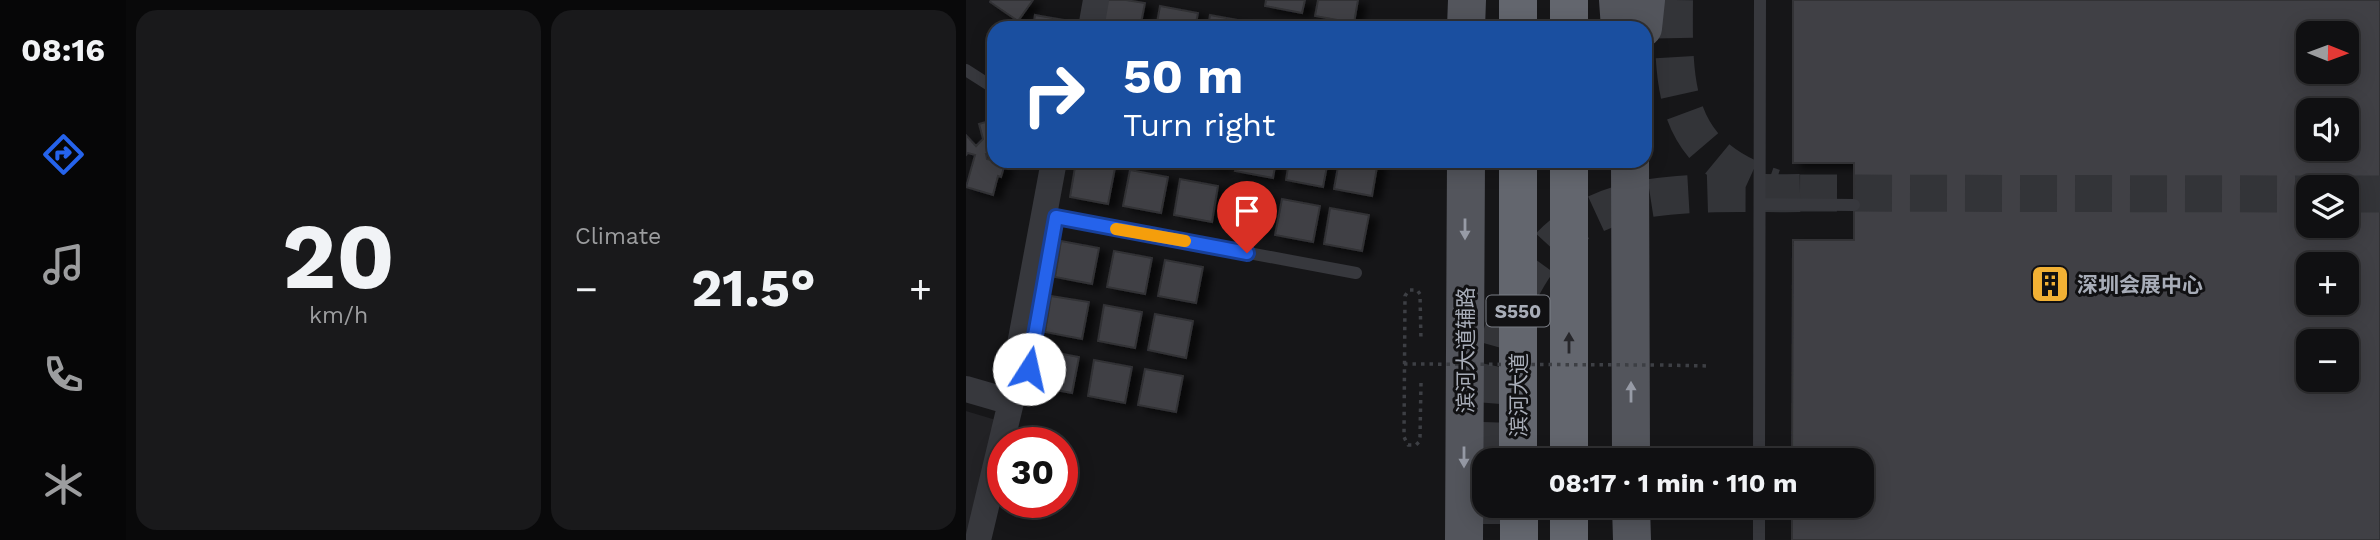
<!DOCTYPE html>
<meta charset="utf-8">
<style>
:root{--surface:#101012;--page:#19191b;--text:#f1f3f6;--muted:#9c9d9f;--line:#303032;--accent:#2563eb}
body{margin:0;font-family:"Work Sans","Noto Sans SC",sans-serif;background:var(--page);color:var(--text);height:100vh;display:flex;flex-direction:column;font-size:26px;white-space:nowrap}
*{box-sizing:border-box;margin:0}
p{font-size:23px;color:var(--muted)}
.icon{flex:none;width:38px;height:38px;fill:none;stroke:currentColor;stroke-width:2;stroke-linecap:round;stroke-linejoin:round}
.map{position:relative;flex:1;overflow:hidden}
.drawer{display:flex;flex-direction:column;gap:10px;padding:10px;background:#09090a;width:840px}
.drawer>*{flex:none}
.hud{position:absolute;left:21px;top:21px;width:665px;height:147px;border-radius:21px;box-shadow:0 4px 18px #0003,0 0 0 2px var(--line);background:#1a4fa0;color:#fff;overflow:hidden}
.needle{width:46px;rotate:91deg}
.fabs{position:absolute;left:1330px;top:21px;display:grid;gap:14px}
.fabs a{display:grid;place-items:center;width:63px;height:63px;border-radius:14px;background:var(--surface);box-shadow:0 4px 18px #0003,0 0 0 2px var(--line);font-size:35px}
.speed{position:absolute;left:21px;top:427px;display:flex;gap:14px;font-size:35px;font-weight:700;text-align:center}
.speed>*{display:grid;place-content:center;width:91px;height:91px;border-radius:50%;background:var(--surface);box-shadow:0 4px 18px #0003,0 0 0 2px var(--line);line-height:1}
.speed .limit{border:10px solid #d22;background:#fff;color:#111}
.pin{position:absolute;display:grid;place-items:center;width:60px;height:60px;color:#fff;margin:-72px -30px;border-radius:50% 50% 50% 0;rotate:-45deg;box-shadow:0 0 7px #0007}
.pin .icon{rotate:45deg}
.me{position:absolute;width:77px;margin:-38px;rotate:10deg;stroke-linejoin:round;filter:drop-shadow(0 0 5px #0008)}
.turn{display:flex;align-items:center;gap:24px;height:147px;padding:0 21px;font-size:32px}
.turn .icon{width:91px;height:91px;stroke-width:2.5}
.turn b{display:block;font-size:49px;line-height:60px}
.big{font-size:52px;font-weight:700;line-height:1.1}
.drawer .widget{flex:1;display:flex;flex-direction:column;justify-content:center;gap:10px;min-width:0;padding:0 24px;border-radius:21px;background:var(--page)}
.drawer .dial{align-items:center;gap:0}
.dial b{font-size:91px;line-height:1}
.heat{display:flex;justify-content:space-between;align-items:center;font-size:38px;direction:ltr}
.drawer .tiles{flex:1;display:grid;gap:10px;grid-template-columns:repeat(2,1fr)}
.trip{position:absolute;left:506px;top:448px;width:402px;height:70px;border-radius:21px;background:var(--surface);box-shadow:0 4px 18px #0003,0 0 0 2px var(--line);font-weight:700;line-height:70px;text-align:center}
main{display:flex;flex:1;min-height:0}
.tabs{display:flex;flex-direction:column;width:126px;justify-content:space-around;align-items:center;background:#060607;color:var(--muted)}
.tabs .icon{width:49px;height:49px}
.tabs .active{color:var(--accent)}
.tabs b{font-size:32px;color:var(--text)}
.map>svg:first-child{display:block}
</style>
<main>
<nav class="tabs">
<b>08:16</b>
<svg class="icon active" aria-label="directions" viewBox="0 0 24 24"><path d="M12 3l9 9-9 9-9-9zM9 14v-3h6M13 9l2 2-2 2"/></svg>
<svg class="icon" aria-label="music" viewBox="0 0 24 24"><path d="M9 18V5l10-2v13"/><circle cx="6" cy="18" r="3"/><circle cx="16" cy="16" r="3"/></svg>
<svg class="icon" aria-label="phone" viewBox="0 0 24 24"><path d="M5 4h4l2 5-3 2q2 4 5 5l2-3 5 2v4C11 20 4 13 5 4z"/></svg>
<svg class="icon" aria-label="climate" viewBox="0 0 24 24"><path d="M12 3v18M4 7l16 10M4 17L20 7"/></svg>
</nav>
<section class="drawer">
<div class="tiles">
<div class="widget dial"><b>20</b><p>km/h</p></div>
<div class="widget"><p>Climate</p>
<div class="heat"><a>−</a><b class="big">21.5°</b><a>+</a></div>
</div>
</div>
</section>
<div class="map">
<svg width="1414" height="540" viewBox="0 0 1414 540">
<defs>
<filter id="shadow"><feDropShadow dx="8" dy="4.5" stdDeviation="3.5" flood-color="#0009"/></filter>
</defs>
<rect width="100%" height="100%" fill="#161618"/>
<path fill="#222225" d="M0,411L30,420L0,540Z"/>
<path fill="#404145" stroke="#303034" stroke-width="2" fill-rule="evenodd" filter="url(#shadow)" d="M25,0H67L52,21L24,2Z
M140,0H160L179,3L174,28H135Z
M300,0H339L336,13L299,6Z
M352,0H392L388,23L349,16Z
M827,0H1414V540H826V506H896V460H826L827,240H888V163H827ZM1342,33H1381V72H1342ZM1342,110H1381V149H1342ZM1342,187H1381V226H1342ZM1342,264H1381V303H1342ZM1342,341H1381V380H1342Z
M194,6L232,13L229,28H190Z
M69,15L104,21L102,28H67Z
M244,15L283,22L281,28H242Z
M26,120L28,152L20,154L21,159L39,164L35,177L32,176L27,195L0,187L9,155L2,153L0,155V135L10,146L17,139L13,124Z
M110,161L149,168L142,204L104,197Z
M220,161H257L256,168Z
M271,161H310L307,178L269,171Z
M323,161H362L357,187L320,180Z
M373,161H412L406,196L368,189Z
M164,170L202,177L195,213L157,206Z
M214,179L252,186L246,222L208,215Z
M265,189L303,196L297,232L258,225Z
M316,199L354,206L347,242L309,235Z
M364,208L403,215L396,251L358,244Z
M95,241L133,248L126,284L89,277Z
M148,251L186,258L179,294L141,287Z
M199,260L237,267L230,303L192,296Z
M85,296L123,302L116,339L79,332Z
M138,305L176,312L169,348L132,341Z
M189,314L227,321L220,358L182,350Z
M75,350L113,357L106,393L68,386Z
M128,360L166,367L159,403L122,396Z
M179,369L217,376L210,412L172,405Z"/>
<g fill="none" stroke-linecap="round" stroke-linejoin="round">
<path stroke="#333438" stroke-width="37" stroke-dasharray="37 18" stroke-linecap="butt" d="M834,193L1342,194
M1381,194H1414"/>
<path stroke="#333438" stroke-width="38" stroke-dasharray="38 19" stroke-linecap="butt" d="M708,0C707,91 708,156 808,188
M520,460C521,434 520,407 525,380C532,333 558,265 597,234C613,221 633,211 653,205C706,189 779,194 834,193
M520,524V506"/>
<path stroke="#3d3f44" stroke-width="3.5" stroke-dasharray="3.5 5" stroke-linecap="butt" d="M694,365L744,366
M455,383L454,437L453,442L450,445H442L438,437L439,296L443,290H451L454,294L455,341"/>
<path stroke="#37383d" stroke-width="12" d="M0,70L28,88
M794,204L888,205
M90,217L390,273
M793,460L794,0
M793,540V506"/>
<path stroke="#37383d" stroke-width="26" d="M125,28L130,0
M0,389L45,402
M12,540L45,402L50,366L88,161"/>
<path stroke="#53555c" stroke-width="38" d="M652,0L654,28
M500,28L501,0
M677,28L680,0
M664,161L665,460
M665,506L666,540
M498,540L500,161"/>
<path stroke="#63666e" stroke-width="38" d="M552,0V28
M603,0V28
M552,161V460
M603,161V460
M553,506V540
M603,506V540"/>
<path stroke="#3d3f44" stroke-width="3.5" stroke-dasharray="3.5 5" stroke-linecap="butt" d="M438,364L692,365"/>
</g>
<defs><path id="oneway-solid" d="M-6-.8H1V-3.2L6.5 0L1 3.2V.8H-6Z" transform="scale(1.75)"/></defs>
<g fill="#979ba6">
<use href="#oneway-solid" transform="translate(499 229) rotate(90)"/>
<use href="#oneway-solid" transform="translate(665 392) rotate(-90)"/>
<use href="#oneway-solid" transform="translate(498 457) rotate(90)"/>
</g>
<use fill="#26262a" href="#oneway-solid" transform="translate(603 343) rotate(-90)"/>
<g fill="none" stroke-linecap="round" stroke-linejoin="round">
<defs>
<path id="route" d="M63,369L90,217L281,253"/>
</defs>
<use href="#route" stroke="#184099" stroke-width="18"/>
<use href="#route" stroke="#2563eb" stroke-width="12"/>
<path stroke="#f59e0b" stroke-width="12" d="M150,229L219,241"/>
</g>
<defs>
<symbol id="building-square" viewBox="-11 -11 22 22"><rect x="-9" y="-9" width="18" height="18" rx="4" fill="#f2b134" stroke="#111113"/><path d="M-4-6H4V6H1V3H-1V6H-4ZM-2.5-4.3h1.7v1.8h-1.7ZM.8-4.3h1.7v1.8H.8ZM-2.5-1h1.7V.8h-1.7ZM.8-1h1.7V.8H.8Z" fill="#111"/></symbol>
</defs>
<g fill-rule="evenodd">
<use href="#building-square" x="1062" y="262" width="44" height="44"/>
</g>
<g text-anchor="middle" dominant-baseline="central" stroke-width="6" stroke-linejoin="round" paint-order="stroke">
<rect fill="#111113" stroke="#7b7e86" stroke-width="2" x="520.5" y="295.5" width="63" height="31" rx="5"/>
<g font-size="19" font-weight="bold" fill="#a8adb8">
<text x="552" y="311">S550</text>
</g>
<g font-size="21" font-weight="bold" fill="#a8adb8" stroke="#111113" text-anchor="start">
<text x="1111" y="284">深圳会展中心</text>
</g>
<g font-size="21" fill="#a8adb8" stroke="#111113">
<text transform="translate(499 350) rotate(-90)">滨河大道辅路</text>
<text transform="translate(552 395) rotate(-90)">滨河大道</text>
</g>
</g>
</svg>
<div class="fabs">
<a><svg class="needle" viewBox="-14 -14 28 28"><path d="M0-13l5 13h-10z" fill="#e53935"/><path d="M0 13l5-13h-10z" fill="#9c9d9f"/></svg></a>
<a><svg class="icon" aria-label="sound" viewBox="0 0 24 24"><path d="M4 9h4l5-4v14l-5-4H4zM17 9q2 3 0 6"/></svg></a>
<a><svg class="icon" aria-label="layers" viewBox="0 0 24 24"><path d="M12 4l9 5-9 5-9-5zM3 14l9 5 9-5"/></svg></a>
<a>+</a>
<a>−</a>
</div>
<div class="speed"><div class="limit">30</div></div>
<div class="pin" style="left:281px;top:253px;background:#d93025"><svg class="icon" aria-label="arrive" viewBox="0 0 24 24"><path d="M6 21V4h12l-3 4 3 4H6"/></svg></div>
<svg class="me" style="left:63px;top:369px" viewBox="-20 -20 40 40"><circle r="19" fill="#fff"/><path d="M0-13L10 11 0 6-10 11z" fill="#2563eb"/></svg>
<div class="trip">08:17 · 1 min · 110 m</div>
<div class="hud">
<div class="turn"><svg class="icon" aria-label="right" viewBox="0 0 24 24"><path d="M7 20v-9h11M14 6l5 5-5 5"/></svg><div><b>50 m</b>Turn right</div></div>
</div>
</div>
</main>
